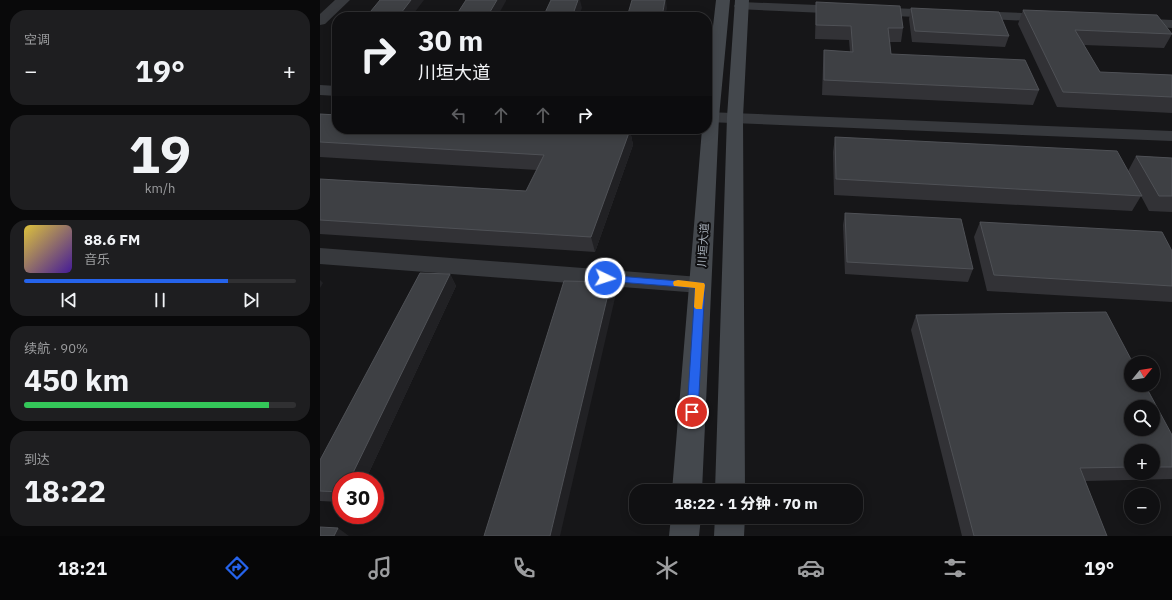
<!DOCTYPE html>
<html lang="zh">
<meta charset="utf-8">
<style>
:root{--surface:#101012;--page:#1e1e20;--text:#f1f3f6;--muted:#9c9d9f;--line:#303032;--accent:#2563eb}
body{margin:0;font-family:"IBM Plex Sans","Noto Sans SC",sans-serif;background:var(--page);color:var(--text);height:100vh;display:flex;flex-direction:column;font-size:15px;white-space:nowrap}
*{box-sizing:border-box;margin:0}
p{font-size:13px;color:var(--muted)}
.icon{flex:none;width:22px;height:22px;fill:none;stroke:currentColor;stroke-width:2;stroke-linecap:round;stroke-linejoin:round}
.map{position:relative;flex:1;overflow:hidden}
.sheet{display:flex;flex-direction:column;gap:10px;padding:10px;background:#09090a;width:320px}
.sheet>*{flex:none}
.banner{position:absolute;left:12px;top:12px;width:380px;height:122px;border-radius:16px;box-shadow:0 2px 10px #0003,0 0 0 1px var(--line);background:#101012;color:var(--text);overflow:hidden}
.needle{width:26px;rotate:60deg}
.buttons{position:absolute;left:804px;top:356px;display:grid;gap:8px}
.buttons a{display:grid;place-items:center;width:36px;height:36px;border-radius:50%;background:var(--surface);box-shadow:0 2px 10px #0003,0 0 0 1px var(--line);font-size:20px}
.speed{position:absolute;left:12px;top:472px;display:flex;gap:8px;font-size:20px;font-weight:700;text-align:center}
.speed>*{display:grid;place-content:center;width:52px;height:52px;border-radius:50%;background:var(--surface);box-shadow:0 2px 10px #0003,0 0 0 1px var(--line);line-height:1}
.speed .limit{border:6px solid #d22;background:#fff;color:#111}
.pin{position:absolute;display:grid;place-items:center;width:34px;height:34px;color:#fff;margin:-17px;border:2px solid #fff;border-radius:50%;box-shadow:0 1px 4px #0007}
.me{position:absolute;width:44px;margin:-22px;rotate:94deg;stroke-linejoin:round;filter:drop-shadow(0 0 3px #0008)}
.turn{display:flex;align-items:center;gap:14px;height:84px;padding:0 20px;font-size:18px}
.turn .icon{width:52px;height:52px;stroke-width:2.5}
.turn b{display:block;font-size:28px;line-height:34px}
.lanes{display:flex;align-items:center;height:38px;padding:0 20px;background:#0003;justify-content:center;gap:20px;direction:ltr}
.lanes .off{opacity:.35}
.big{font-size:30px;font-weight:800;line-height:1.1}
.sheet .tile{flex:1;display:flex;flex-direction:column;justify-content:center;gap:6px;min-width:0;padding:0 14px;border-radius:16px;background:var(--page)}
.sheet .dial{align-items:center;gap:0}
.dial b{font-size:52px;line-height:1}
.song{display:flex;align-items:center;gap:12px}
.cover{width:48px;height:48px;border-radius:6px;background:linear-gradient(135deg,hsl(50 70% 55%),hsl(260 70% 35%))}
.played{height:4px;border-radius:2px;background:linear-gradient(90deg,var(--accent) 75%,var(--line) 75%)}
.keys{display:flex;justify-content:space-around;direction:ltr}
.heat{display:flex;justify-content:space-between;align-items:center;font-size:22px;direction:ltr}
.charge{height:6px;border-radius:3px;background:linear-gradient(90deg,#34c759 90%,var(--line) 0)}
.trip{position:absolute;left:309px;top:484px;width:234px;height:40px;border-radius:16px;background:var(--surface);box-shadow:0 2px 10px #0003,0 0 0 1px var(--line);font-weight:800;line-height:40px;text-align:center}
.tab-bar{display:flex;height:64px;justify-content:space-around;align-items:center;background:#060607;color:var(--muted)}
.tab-bar .icon{width:28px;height:28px}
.tab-bar .selected{color:var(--accent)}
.tab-bar b{font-size:18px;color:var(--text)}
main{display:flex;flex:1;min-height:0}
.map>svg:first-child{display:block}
</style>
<main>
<section class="sheet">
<div class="tile"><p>空调</p>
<div class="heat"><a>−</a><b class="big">19°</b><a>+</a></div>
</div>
<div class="tile dial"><b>19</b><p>km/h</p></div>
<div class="tile">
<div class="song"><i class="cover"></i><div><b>88.6 FM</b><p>音乐</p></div></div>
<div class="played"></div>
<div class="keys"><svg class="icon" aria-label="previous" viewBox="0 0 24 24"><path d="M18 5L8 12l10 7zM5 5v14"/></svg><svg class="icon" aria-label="pause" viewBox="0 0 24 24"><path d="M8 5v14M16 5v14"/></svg><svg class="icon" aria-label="next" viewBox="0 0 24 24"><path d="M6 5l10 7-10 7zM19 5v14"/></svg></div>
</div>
<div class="tile"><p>续航 · 90%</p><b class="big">450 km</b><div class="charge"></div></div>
<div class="tile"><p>到达</p><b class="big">18:22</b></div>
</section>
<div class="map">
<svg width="852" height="536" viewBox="0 0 852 536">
<rect width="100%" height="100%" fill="#161618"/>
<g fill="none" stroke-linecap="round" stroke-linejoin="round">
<path fill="#37393d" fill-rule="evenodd" d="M421,2L620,10L625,11L627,14L625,17L620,18L416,9L414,6L416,3Z
M652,11L730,14L735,15L737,18L735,21L730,22L647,18L645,15L647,12Z
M814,18L852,20V28L809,25L807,22L809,19Z
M0,85L17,86V96L0,95Z
M387,112L852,131V141L387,122Z
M0,248L380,277L388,279L391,285L388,291L380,293L0,264Z"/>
<path fill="#37393d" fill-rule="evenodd" d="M15,0H30L5,24L0,25V14Z"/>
<path fill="#44484d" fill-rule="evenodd" d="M396,0H410L399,117L382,491H352L382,129H387V79Z
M415,0H429L423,117L425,491H395L407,117Z
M351,517H381L379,536H349Z
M395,517H425L424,536H394Z"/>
</g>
<path fill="#323236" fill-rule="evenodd" d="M496,2L583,28L581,42H570L571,54L719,90L713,105L502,95L503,65L504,50L530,52L529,40L495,39Z
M591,8L689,36L685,47L592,42L589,19Z
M703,10L852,34L844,48L764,45L780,72L852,75V113L737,107L698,24Z
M0,114L310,130L313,145L275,252L0,234V179L206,191L217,170L0,157Z
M515,137L808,171L816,156L852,158V212L829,211L821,196L812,211L514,195L513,152Z
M525,213L653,269L648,282L525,274L523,225Z
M660,222L852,251V302L667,291L654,237Z
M130,274L136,286L45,481H21V502L0,501V460Z
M596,315L852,435V479L765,481L787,536H642L591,330ZM811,451H833V473H811Z"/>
<path fill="#212124" d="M91,0H104L91,17H78Z
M177,0H186V1L177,17H167Z
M258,0H260L262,8L258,17H252Z
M345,0H346L347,8L345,17H342Z
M310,130L313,145L275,252L271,237Z
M130,274L136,286L45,481H29Z
M0,280L3,283L0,288Z
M291,282L295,298L240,536H230Z
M18,528L29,536H14Z"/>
<path fill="#3e4044" stroke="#4f5156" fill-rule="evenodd" d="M60,0H91L78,17H46Z
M146,0H177L167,17H135Z
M231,0H258L252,17H223Z
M312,0H345L342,17H307Z
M496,2L580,6L583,28H568L571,54L705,60L719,90L504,80V50L533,52L531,26L496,25Z
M591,8L679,12L689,36L595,31Z
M703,10L837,15L852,34L755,30L780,72L852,75V97L743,92Z
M0,114L17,115V129H289L310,130L271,237L0,220V179L206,191L224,155L0,142Z
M515,137L797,151L822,196L516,179Z
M816,156L852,158V196H839Z
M525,213L641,219L653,269L527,262Z
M660,222L842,232L852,251V286L674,275Z
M100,273L130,274L29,481H21V492L0,491V460Z
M244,281L291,282L230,536H164Z
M786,312L813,363H811V385H825L852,435V467H833V451H811V467L760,468L787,536H654L596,315ZM811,407H833V429H811Z
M0,527L18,528L14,536H0Z"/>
<path fill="#2563eb" stroke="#184099" d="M285,275L384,283L385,285L378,412L376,415L372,417L368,415L367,412L375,288L285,281L281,278Z"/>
<path fill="#f59e0b" d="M358,280L384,283L385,285L382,309H376L374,307L375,288L354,286L353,283L354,281Z"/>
<g text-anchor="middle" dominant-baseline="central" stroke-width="4" stroke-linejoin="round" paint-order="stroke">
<g font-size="11" fill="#a7afb9" stroke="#111113">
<text transform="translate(383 245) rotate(-86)">川垣大道</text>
</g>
</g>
</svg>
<div class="buttons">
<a><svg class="needle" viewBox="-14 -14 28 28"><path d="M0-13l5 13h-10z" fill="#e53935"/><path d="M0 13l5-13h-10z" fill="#9c9d9f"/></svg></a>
<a><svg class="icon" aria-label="search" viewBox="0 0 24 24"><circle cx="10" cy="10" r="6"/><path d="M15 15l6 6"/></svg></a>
<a>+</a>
<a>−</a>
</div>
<div class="speed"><div class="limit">30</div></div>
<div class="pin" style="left:372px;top:412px;background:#d93025"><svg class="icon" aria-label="arrive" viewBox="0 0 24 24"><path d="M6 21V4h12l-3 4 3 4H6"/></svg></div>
<svg class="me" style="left:285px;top:278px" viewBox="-20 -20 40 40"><circle r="17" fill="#2563eb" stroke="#fff" stroke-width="3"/><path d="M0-11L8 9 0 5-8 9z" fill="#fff"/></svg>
<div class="trip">18:22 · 1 分钟 · 70 m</div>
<div class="banner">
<div class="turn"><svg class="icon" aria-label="right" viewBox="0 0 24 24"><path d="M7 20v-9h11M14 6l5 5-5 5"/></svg><div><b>30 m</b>川垣大道</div></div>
<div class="lanes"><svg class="icon off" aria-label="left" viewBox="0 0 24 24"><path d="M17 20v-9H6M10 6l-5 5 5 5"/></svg><svg class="icon off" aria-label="ahead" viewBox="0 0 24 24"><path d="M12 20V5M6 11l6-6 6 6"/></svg><svg class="icon off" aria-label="ahead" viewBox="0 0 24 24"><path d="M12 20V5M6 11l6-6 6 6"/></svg><svg class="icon" aria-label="right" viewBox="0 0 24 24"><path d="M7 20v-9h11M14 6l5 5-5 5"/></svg></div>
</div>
</div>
</main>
<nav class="tab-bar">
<b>18:21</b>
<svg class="icon selected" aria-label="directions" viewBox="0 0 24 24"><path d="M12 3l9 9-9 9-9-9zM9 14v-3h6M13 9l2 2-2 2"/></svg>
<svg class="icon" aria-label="music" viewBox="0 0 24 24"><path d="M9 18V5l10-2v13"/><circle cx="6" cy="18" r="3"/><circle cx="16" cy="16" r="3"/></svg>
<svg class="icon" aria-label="phone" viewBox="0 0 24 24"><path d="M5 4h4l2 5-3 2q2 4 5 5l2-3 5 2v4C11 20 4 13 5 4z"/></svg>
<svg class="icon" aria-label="climate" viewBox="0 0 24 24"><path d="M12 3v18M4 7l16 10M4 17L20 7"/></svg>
<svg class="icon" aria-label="car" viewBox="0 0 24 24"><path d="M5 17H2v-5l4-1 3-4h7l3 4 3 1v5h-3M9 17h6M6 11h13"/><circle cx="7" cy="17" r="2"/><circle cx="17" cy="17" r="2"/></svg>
<svg class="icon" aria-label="filters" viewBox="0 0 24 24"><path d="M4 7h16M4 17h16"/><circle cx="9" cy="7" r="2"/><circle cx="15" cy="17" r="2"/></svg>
<b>19°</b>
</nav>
